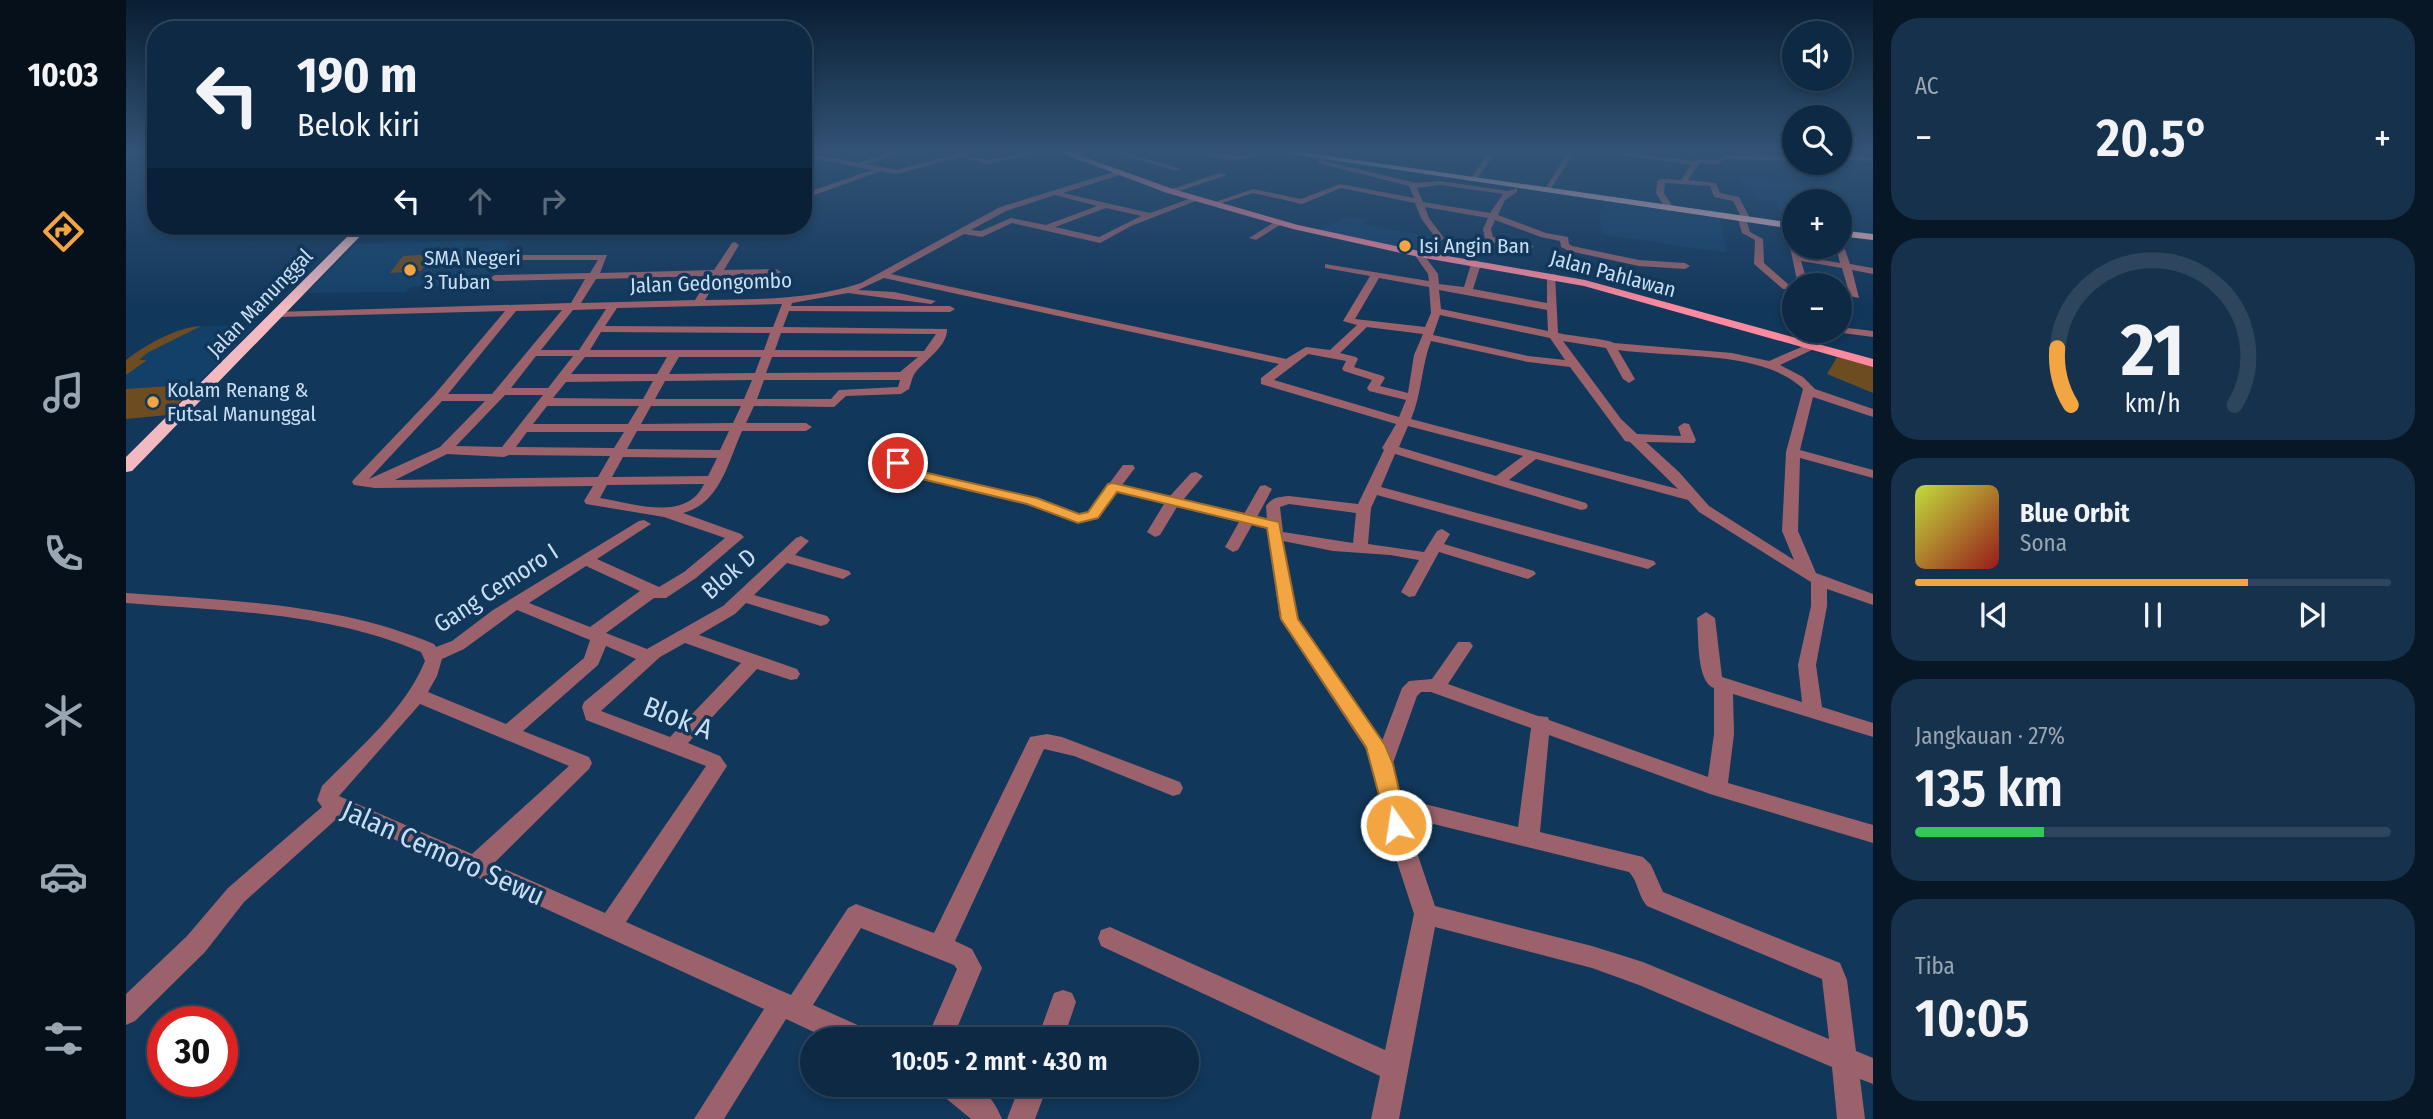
<!DOCTYPE html>
<html lang="id">
<meta charset="utf-8">
<style>
:root{--surface:#0d2944;--page:#16314b;--text:#f1f3f6;--muted:#9aa6b2;--line:#2d455d;--accent:#f2a541}
body{margin:0;font-family:"Fira Sans Condensed",sans-serif;background:var(--page);color:var(--text);height:100vh;display:flex;flex-direction:column;font-size:26px;white-space:nowrap}
*{box-sizing:border-box;margin:0}
p{font-size:23px;color:var(--muted)}
.icon{flex:none;width:38px;height:38px;fill:none;stroke:currentColor;stroke-width:2;stroke-linecap:round;stroke-linejoin:round}
.map{position:relative;flex:1;overflow:hidden}
.drawer{display:flex;flex-direction:column;gap:18px;padding:18px;background:#071725;width:560px}
.drawer>*{flex:none}
.banner{position:absolute;left:21px;top:21px;width:665px;height:214px;border-radius:28px;box-shadow:0 4px 10px #0003,0 0 0 2px var(--line);background:#0d2944;color:var(--text);overflow:hidden}
.fabs{position:absolute;left:1656px;top:21px;display:grid;gap:14px}
.fabs a{display:grid;place-items:center;width:70px;height:70px;border-radius:50%;background:var(--surface);box-shadow:0 4px 10px #0003,0 0 0 2px var(--line);font-size:35px}
.speed{position:absolute;left:21px;top:1006px;display:flex;gap:14px;font-size:35px;font-weight:700;text-align:center}
.speed>*{display:grid;place-content:center;width:91px;height:91px;border-radius:50%;background:var(--surface);box-shadow:0 4px 10px #0003,0 0 0 2px var(--line);line-height:1}
.speed .limit{border:10px solid #d22;background:#fff;color:#111}
.pin{position:absolute;display:grid;place-items:center;width:60px;height:60px;color:#fff;margin:-30px;border:4px solid #fff;border-radius:50%;box-shadow:0 2px 7px #0007}
.me{position:absolute;width:77px;margin:-38px;rotate:347deg;stroke-linejoin:round;filter:drop-shadow(0 0 5px #0008)}
.turn{display:flex;align-items:center;gap:24px;height:147px;padding:0 35px;font-size:32px}
.turn .icon{width:91px;height:91px;stroke-width:2.5}
.turn b{display:block;font-size:49px;line-height:60px}
.lanes{display:flex;align-items:center;height:66px;padding:0 35px;background:#0003;justify-content:center;gap:35px;direction:ltr}
.lanes .off{opacity:.35}
.big{font-size:52px;font-weight:600;line-height:1.1}
.drawer .card{flex:1;display:flex;flex-direction:column;justify-content:center;gap:10px;min-width:0;padding:0 24px;border-radius:28px;background:var(--page)}
.drawer .dial{align-items:center;gap:0}
.dial svg{height:182px;overflow:visible;fill:none;stroke:var(--line);stroke-width:7;stroke-linecap:round;text-anchor:middle}
.dial text{fill:var(--text);stroke:none}
.song{display:flex;align-items:center;gap:21px}
.cover{width:84px;height:84px;border-radius:10px;background:linear-gradient(135deg,hsl(70 70% 55%),hsl(0 70% 35%))}
.played{height:7px;border-radius:4px;background:linear-gradient(90deg,var(--accent) 70%,var(--line) 70%)}
.keys{display:flex;justify-content:space-around;direction:ltr}
.heat{display:flex;justify-content:space-between;align-items:center;font-size:38px;direction:ltr}
.charge{height:10px;border-radius:5px;background:linear-gradient(90deg,#34c759 27%,var(--line) 0)}
.trip{position:absolute;left:674px;top:1027px;width:399px;height:70px;border-radius:35px;background:var(--surface);box-shadow:0 4px 10px #0003,0 0 0 2px var(--line);font-weight:600;line-height:70px;text-align:center}
main{display:flex;flex:1;min-height:0}
.menu{display:flex;flex-direction:column;width:126px;justify-content:space-around;align-items:center;background:#05101b;color:var(--muted)}
.menu .icon{width:49px;height:49px}
.menu .current{color:var(--accent)}
.menu b{font-size:32px;color:var(--text)}
.map>svg:first-child{display:block}
</style>
<main>
<nav class="menu">
<b>10:03</b>
<svg class="icon current" aria-label="directions" viewBox="0 0 24 24"><path d="M12 3l9 9-9 9-9-9zM9 14v-3h6M13 9l2 2-2 2"/></svg>
<svg class="icon" aria-label="music" viewBox="0 0 24 24"><path d="M9 18V5l10-2v13"/><circle cx="6" cy="18" r="3"/><circle cx="16" cy="16" r="3"/></svg>
<svg class="icon" aria-label="phone" viewBox="0 0 24 24"><path d="M5 4h4l2 5-3 2q2 4 5 5l2-3 5 2v4C11 20 4 13 5 4z"/></svg>
<svg class="icon" aria-label="climate" viewBox="0 0 24 24"><path d="M12 3v18M4 7l16 10M4 17L20 7"/></svg>
<svg class="icon" aria-label="car" viewBox="0 0 24 24"><path d="M5 17H2v-5l4-1 3-4h7l3 4 3 1v5h-3M9 17h6M6 11h13"/><circle cx="7" cy="17" r="2"/><circle cx="17" cy="17" r="2"/></svg>
<svg class="icon" aria-label="filters" viewBox="0 0 24 24"><path d="M4 7h16M4 17h16"/><circle cx="9" cy="7" r="2"/><circle cx="15" cy="17" r="2"/></svg>
</nav>
<div class="map">
<svg width="1747" height="1119" viewBox="0 0 1747 1119">
<rect width="100%" height="100%" fill="#11375a"/>
<path fill="#134069" d="M1618,176L1672,185L1691,201H1668V224L1661,223L1649,202L1631,200L1630,194L1622,193L1614,180Z
M1477,201L1594,218L1601,253L1475,234L1473,208L1478,209Z
M1223,216L1241,220L1236,224L1308,237L1293,252L1193,230Z
M384,240L377,258L350,285L286,287L279,292L181,293L229,244Z
M131,324L71,384L0,389V360L9,353L63,327Z"/>
<path fill="#6e4c21" d="M307,254L295,271L264,273L277,256Z
M75,326L21,353L13,360H21L0,375V360C19,345 51,327 75,326Z
M1711,357L1747,366V393L1701,374Z
M71,384L41,415L0,419V389Z"/>
<g fill="none" stroke-linecap="round" stroke-linejoin="round">
<path fill="#9b626b" fill-rule="evenodd" d="M766,151L777,152L741,164L770,170L843,151H854L841,156L863,160L907,151H921L863,164L835,157L770,174L755,171L677,199V194L746,170L677,156V152L732,163Z
M953,151H963L946,158L943,156Z
M981,151H992L1055,169L1051,171Z
M1070,151L1113,156L1139,151C1120,165 1090,160 1070,151Z
M1364,151H1371L1349,181H1343Z
M1443,151H1449L1423,192H1417Z
M1470,151H1489L1568,161L1572,159L1590,160L1599,155L1668,157V161L1600,159L1591,164L1574,163L1562,180L1590,183L1594,193L1613,197L1625,220L1621,222L1624,232L1637,239L1638,263L1663,285V289H1657L1628,264L1629,240L1616,233L1612,219L1615,217L1607,201L1588,197L1584,186L1539,183L1538,193L1548,209L1541,211L1530,193L1531,181L1535,179L1555,180L1565,165Z
M1713,155L1747,157V161L1713,159Z
M1197,156L1200,158L1198,161L1290,183L1314,181L1382,191L1391,188V192L1379,200L1372,215L1420,233L1442,237L1443,244L1446,246L1513,260L1559,263L1564,266L1559,269L1513,266L1443,251L1435,247L1434,241L1415,237L1369,220L1365,229L1367,237L1408,246L1404,249L1363,242L1359,239L1357,229L1362,218L1299,207L1303,218L1318,238L1298,255L1312,274L1313,284L1338,287L1345,264L1350,261L1355,264L1347,289L1421,303V276L1429,274L1432,333C1444,336 1482,339 1488,343L1606,353L1643,361L1680,345H1688V349L1654,365L1677,377L1689,389L1747,409V417L1687,397L1674,450L1747,470V478L1674,458L1672,531L1690,573L1747,594V605L1701,589V606L1690,665L1696,707L1747,723V737L1607,694L1608,734L1602,783L1747,825V843L1584,794L1423,735L1414,832L1517,857L1525,865L1537,892L1714,963L1721,980L1730,1051L1747,1058V1084L1734,1079L1739,1119H1711L1706,1067L1513,985L1466,968L1309,927L1273,1119H1245L1254,1076L975,946L972,938L975,930L984,927L1259,1050L1288,914L1259,825L1243,754L1154,619L1141,529L1126,525L1112,550L1107,552L1099,547L1113,522L1051,507L1034,535L1029,537L1021,532L1038,504L991,492L972,518L952,523L901,504L788,478L769,471L765,463L772,459L777,460L780,465L797,472L911,498L953,514L962,512L997,465H1007L1009,468L996,485L1044,496L1065,473L1070,472L1077,476L1057,500L1118,514L1134,486L1139,485L1146,489L1131,517L1141,520L1140,506C1146,497 1153,497 1163,496L1232,504L1258,450L1256,448L1270,424L1135,384V378L1153,364L758,278L732,290L768,292L810,301L805,304L722,293L666,303L665,306H824L829,309L824,312L663,311L657,327L821,329C822,346 799,360 789,373C786,377 785,384 783,389L775,394L720,396L708,407L628,406L620,423H680L686,427L680,431H616C602,462 594,504 557,513L615,534L618,537L570,578L540,598H528L480,633L521,649L597,606L670,538L675,536L683,541L669,555L723,571L725,574L717,579L661,563L628,595L701,616L704,620L701,624L695,626L620,603L609,614L573,635L671,669L674,674L671,679L665,680L631,669L562,743L594,756L601,766L500,922L665,995L722,908L730,904L808,933L904,737L921,734L936,737L1054,782L1057,788L1054,794L1047,796L948,756L918,749L829,941L846,949L856,968L826,1040H800L831,969L828,965L735,928L687,1005L745,1031L749,1040H705L660,1019L598,1119H568L638,1009L215,815L118,902L79,952L9,1021L0,1025V994L61,936L102,888L196,807L191,800L196,786C233,748 279,710 299,661L295,652C202,612 100,611 0,603V593C105,601 210,603 308,644L310,647L326,641L367,610L513,521L518,520L525,524L471,559L533,587L558,572L599,538L538,517L460,504L458,501L467,486L249,488L228,485L226,482L228,479L309,394L379,311L153,317L149,316V312L445,303L459,279L369,281L364,278L369,275L464,273L472,260H381L379,258L384,255H481L474,273L588,270L606,243L609,242L613,245L598,270L650,269L655,272L650,275L594,276L579,300C632,299 684,300 735,283L874,207L991,171L994,175L937,193L1024,213L1068,197L1075,199L1005,226L974,243L886,223L856,237L838,234L765,274L1160,359L1180,347L1204,350L1231,325L1217,321L1244,276L1199,268V264L1303,281L1302,274L1288,254L1309,237L1295,218L1289,203L1215,188L1176,204L1127,193L1087,206L1083,204L1127,189L1175,199L1214,184L1288,198L1283,186L1191,163ZM1314,185L1377,194L1364,213L1297,202L1291,188ZM929,195L971,206L920,225L885,218L855,231L845,230L880,211ZM980,208L1015,216L973,237L929,227ZM584,276L569,300L455,303L470,279ZM1253,278L1303,287L1305,313L1299,327L1229,319ZM1313,290L1421,310L1422,331L1315,309ZM656,304L647,327L479,326L491,308ZM480,309L453,350H415L447,310ZM436,310L366,394H322L390,311ZM1314,315L1424,338L1439,360L1402,356L1307,335ZM1241,327L1297,334L1288,355L1282,393L1254,386L1259,378L1257,376L1228,367L1232,359L1230,357L1214,353ZM475,332L644,333L638,350H464ZM655,333L810,334L798,351L649,350ZM1305,341L1402,362L1444,367L1499,441L1504,442L1552,489L1285,419C1296,394 1295,367 1305,341ZM1437,341L1480,348L1497,379L1503,383L1509,379L1492,350C1546,358 1632,350 1674,386L1677,389L1660,452L1656,531L1668,560L1583,506L1553,472L1520,442L1568,443L1570,440L1563,424L1558,423L1552,427L1555,436L1511,434L1495,419ZM1182,354L1220,361L1216,369L1218,371L1246,380L1241,388L1243,391L1280,400L1273,417L1148,380ZM410,356H447L422,388H385ZM459,357H541L531,374H445ZM553,357H635L629,373L543,374ZM646,357H792L774,372L640,373ZM626,380L618,399H529L539,381ZM638,380H774L772,387L713,390L705,399H631ZM527,381L517,399L427,398L440,382ZM379,395H417L376,447L330,446ZM316,401H359L314,447L243,479ZM421,406H513L502,424H407ZM525,406H615L607,423L515,424ZM1282,426L1397,456L1370,476L1273,447ZM511,431H603L594,450L501,449ZM401,432H498L488,448L390,447ZM321,454L378,457L383,455L484,456L472,477L269,480ZM1269,454L1455,510L1460,509L1462,506L1460,503L1383,480L1410,459L1562,500L1573,512L1685,582V606L1672,665L1676,702L1596,677L1589,618L1580,612L1571,618C1573,636 1570,682 1588,688V734L1582,777L1423,720L1422,717L1412,716L1322,684L1347,646L1344,642H1332L1306,679L1283,681L1276,688L1256,741L1171,619L1157,541L1207,551L1264,555L1293,560L1275,592L1283,597L1289,596L1313,552L1402,579L1410,574L1408,571L1318,544L1324,534L1316,529L1311,531L1298,552L1242,544L1245,508L1251,495L1522,569L1530,564L1528,561L1255,487ZM497,457L591,458L582,476L486,477ZM578,484C560,523 506,503 474,498L481,485ZM1163,504L1230,513L1227,543L1157,532L1154,507ZM460,566L514,591L464,627L403,603ZM391,610L464,640L458,658L380,724L302,692L311,676L316,659L338,649ZM559,643L615,663L544,737L475,711L534,657ZM480,646L510,659L458,702L456,707L460,720L580,766L479,913L367,864L463,769L466,763L463,757L397,731L472,665ZM1295,692H1305L1405,728L1392,827L1274,798L1266,766L1291,696ZM294,704L443,766L346,854L213,796ZM1279,817L1503,872C1512,881 1512,896 1521,906L1696,979L1703,1039L1517,962L1466,946L1309,906Z
M1094,173L1101,175L1047,193L1040,191Z
M1150,221L1157,223L1130,240L1123,238Z
M595,226H607L597,231L593,228Z
M1662,238H1668V247H1671L1674,256L1714,263L1710,247H1713V240L1716,241L1724,264L1747,268V274L1726,270L1733,298L1724,296L1716,268L1675,261L1681,281L1676,285L1666,287V283L1671,280Z
M1713,327L1747,331V337L1709,332L1713,331Z
M937,990L946,993L950,1002L937,1040H911L928,993Z
M812,1085C846,1085 861,1083 876,1119H845L816,1095Z
M894,1085H922L909,1119H881Z"/>
<path fill="#fd8a9e" fill-rule="evenodd" d="M930,151H941L1047,189L1172,225L1293,251L1459,280L1747,359V367L1458,286L1293,257L1167,229L1041,193Z"/>
<path fill="#f2b9c1" fill-rule="evenodd" d="M1145,151H1168L1668,223V229Z
M232,226H244L6,471L0,472V457Z
M1713,230L1747,234V240L1713,236Z"/>
</g>
<linearGradient id="sky" x2="0" y2="1"><stop stop-color="#091e32"/><stop offset="0.49" stop-color="#325376"/><stop offset="1" stop-color="#325376" stop-opacity="0"/></linearGradient>
<rect width="1747" height="308" fill="url(#sky)"/>
<path fill="#f2a541" stroke="#9d6b2a" stroke-width="2" d="M767,460H777L785,468L797,472L911,498L953,514L962,512L982,484L987,483L1153,522L1172,619L1259,745L1267,764L1281,825L1278,832L1270,834L1263,832L1240,747L1155,619L1141,528L991,492L972,518L952,523L901,504L775,474L765,463Z"/>
<g fill="#f2a541" stroke="#11375a" stroke-width="2.5">
<circle cx="1279" cy="246" r="7"/>
<circle cx="284" cy="270" r="7"/>
<circle cx="27" cy="402" r="7"/>
</g>
<g text-anchor="middle" dominant-baseline="central" stroke-width="7" stroke-linejoin="round" paint-order="stroke">
<g font-size="21" fill="#c9def4" stroke="#11375a" text-anchor="start">
<text x="1293" y="246">Isi Angin Ban</text>
<text x="298" y="258">SMA Negeri<tspan x="298" dy="24">3 Tuban</tspan></text>
<text x="41" y="390">Kolam Renang &amp;<tspan x="41" dy="24">Futsal Manunggal</tspan></text>
</g>
<g font-size="21" fill="#c9def4" stroke="#11375a">
<text transform="translate(1487 274) rotate(15)">Jalan Pahlawan</text>
<text transform="translate(585 283) rotate(-2)">Jalan Gedongombo</text>
<text transform="translate(134 303) rotate(-46)">Jalan Manunggal</text>
</g>
<g font-size="24" fill="#c9def4" stroke="#11375a">
<text transform="translate(603 574) rotate(-41)">Blok D</text>
<text transform="translate(370 588) rotate(-33)">Gang Cemoro I</text>
</g>
<g font-size="28" fill="#c9def4" stroke="#11375a">
<text transform="translate(552 718) rotate(21)">Blok A</text>
<text transform="translate(317 853) rotate(24)">Jalan Cemoro Sewu</text>
</g>
</g>
</svg>
<div class="fabs">
<a><svg class="icon" aria-label="sound" viewBox="0 0 24 24"><path d="M4 9h4l5-4v14l-5-4H4zM17 9q2 3 0 6"/></svg></a>
<a><svg class="icon" aria-label="search" viewBox="0 0 24 24"><circle cx="10" cy="10" r="6"/><path d="M15 15l6 6"/></svg></a>
<a>+</a>
<a>−</a>
</div>
<div class="speed"><div class="limit">30</div></div>
<div class="pin" style="left:772px;top:463px;background:#d93025"><svg class="icon" aria-label="arrive" viewBox="0 0 24 24"><path d="M6 21V4h12l-3 4 3 4H6"/></svg></div>
<svg class="me" style="left:1270px;top:825px" viewBox="-20 -20 40 40"><circle r="17" fill="#f2a541" stroke="#fff" stroke-width="3"/><path d="M0-11L8 9 0 5-8 9z" fill="#fff"/></svg>
<div class="trip">10:05 · 2 mnt · 430 m</div>
<div class="banner">
<div class="turn"><svg class="icon" aria-label="left" viewBox="0 0 24 24"><path d="M17 20v-9H6M10 6l-5 5 5 5"/></svg><div><b>190 m</b>Belok kiri</div></div>
<div class="lanes"><svg class="icon" aria-label="left" viewBox="0 0 24 24"><path d="M17 20v-9H6M10 6l-5 5 5 5"/></svg><svg class="icon off" aria-label="ahead" viewBox="0 0 24 24"><path d="M12 20V5M6 11l6-6 6 6"/></svg><svg class="icon off" aria-label="right" viewBox="0 0 24 24"><path d="M7 20v-9h11M14 6l5 5-5 5"/></svg></div>
</div>
</div>
<section class="drawer">
<div class="card"><p>AC</p>
<div class="heat"><a>−</a><b class="big">20.5°</b><a>+</a></div>
</div>
<div class="card dial"><svg viewBox="0 0 100 80">
<path d="M14 69A42 42 0 1 1 86 69"/>
<path d="M14 69A42 42 0 0 1 8 44" stroke="#f2a541"/>
<text x="50" y="56" font-size="32" font-weight="700">21</text>
<text x="50" y="72" font-size="11">km/h</text>
</svg></div>
<div class="card">
<div class="song"><i class="cover"></i><div><b>Blue Orbit</b><p>Sona</p></div></div>
<div class="played"></div>
<div class="keys"><svg class="icon" aria-label="previous" viewBox="0 0 24 24"><path d="M18 5L8 12l10 7zM5 5v14"/></svg><svg class="icon" aria-label="pause" viewBox="0 0 24 24"><path d="M8 5v14M16 5v14"/></svg><svg class="icon" aria-label="next" viewBox="0 0 24 24"><path d="M6 5l10 7-10 7zM19 5v14"/></svg></div>
</div>
<div class="card"><p>Jangkauan · 27%</p><b class="big">135 km</b><div class="charge"></div></div>
<div class="card"><p>Tiba</p><b class="big">10:05</b></div>
</section>
</main>
